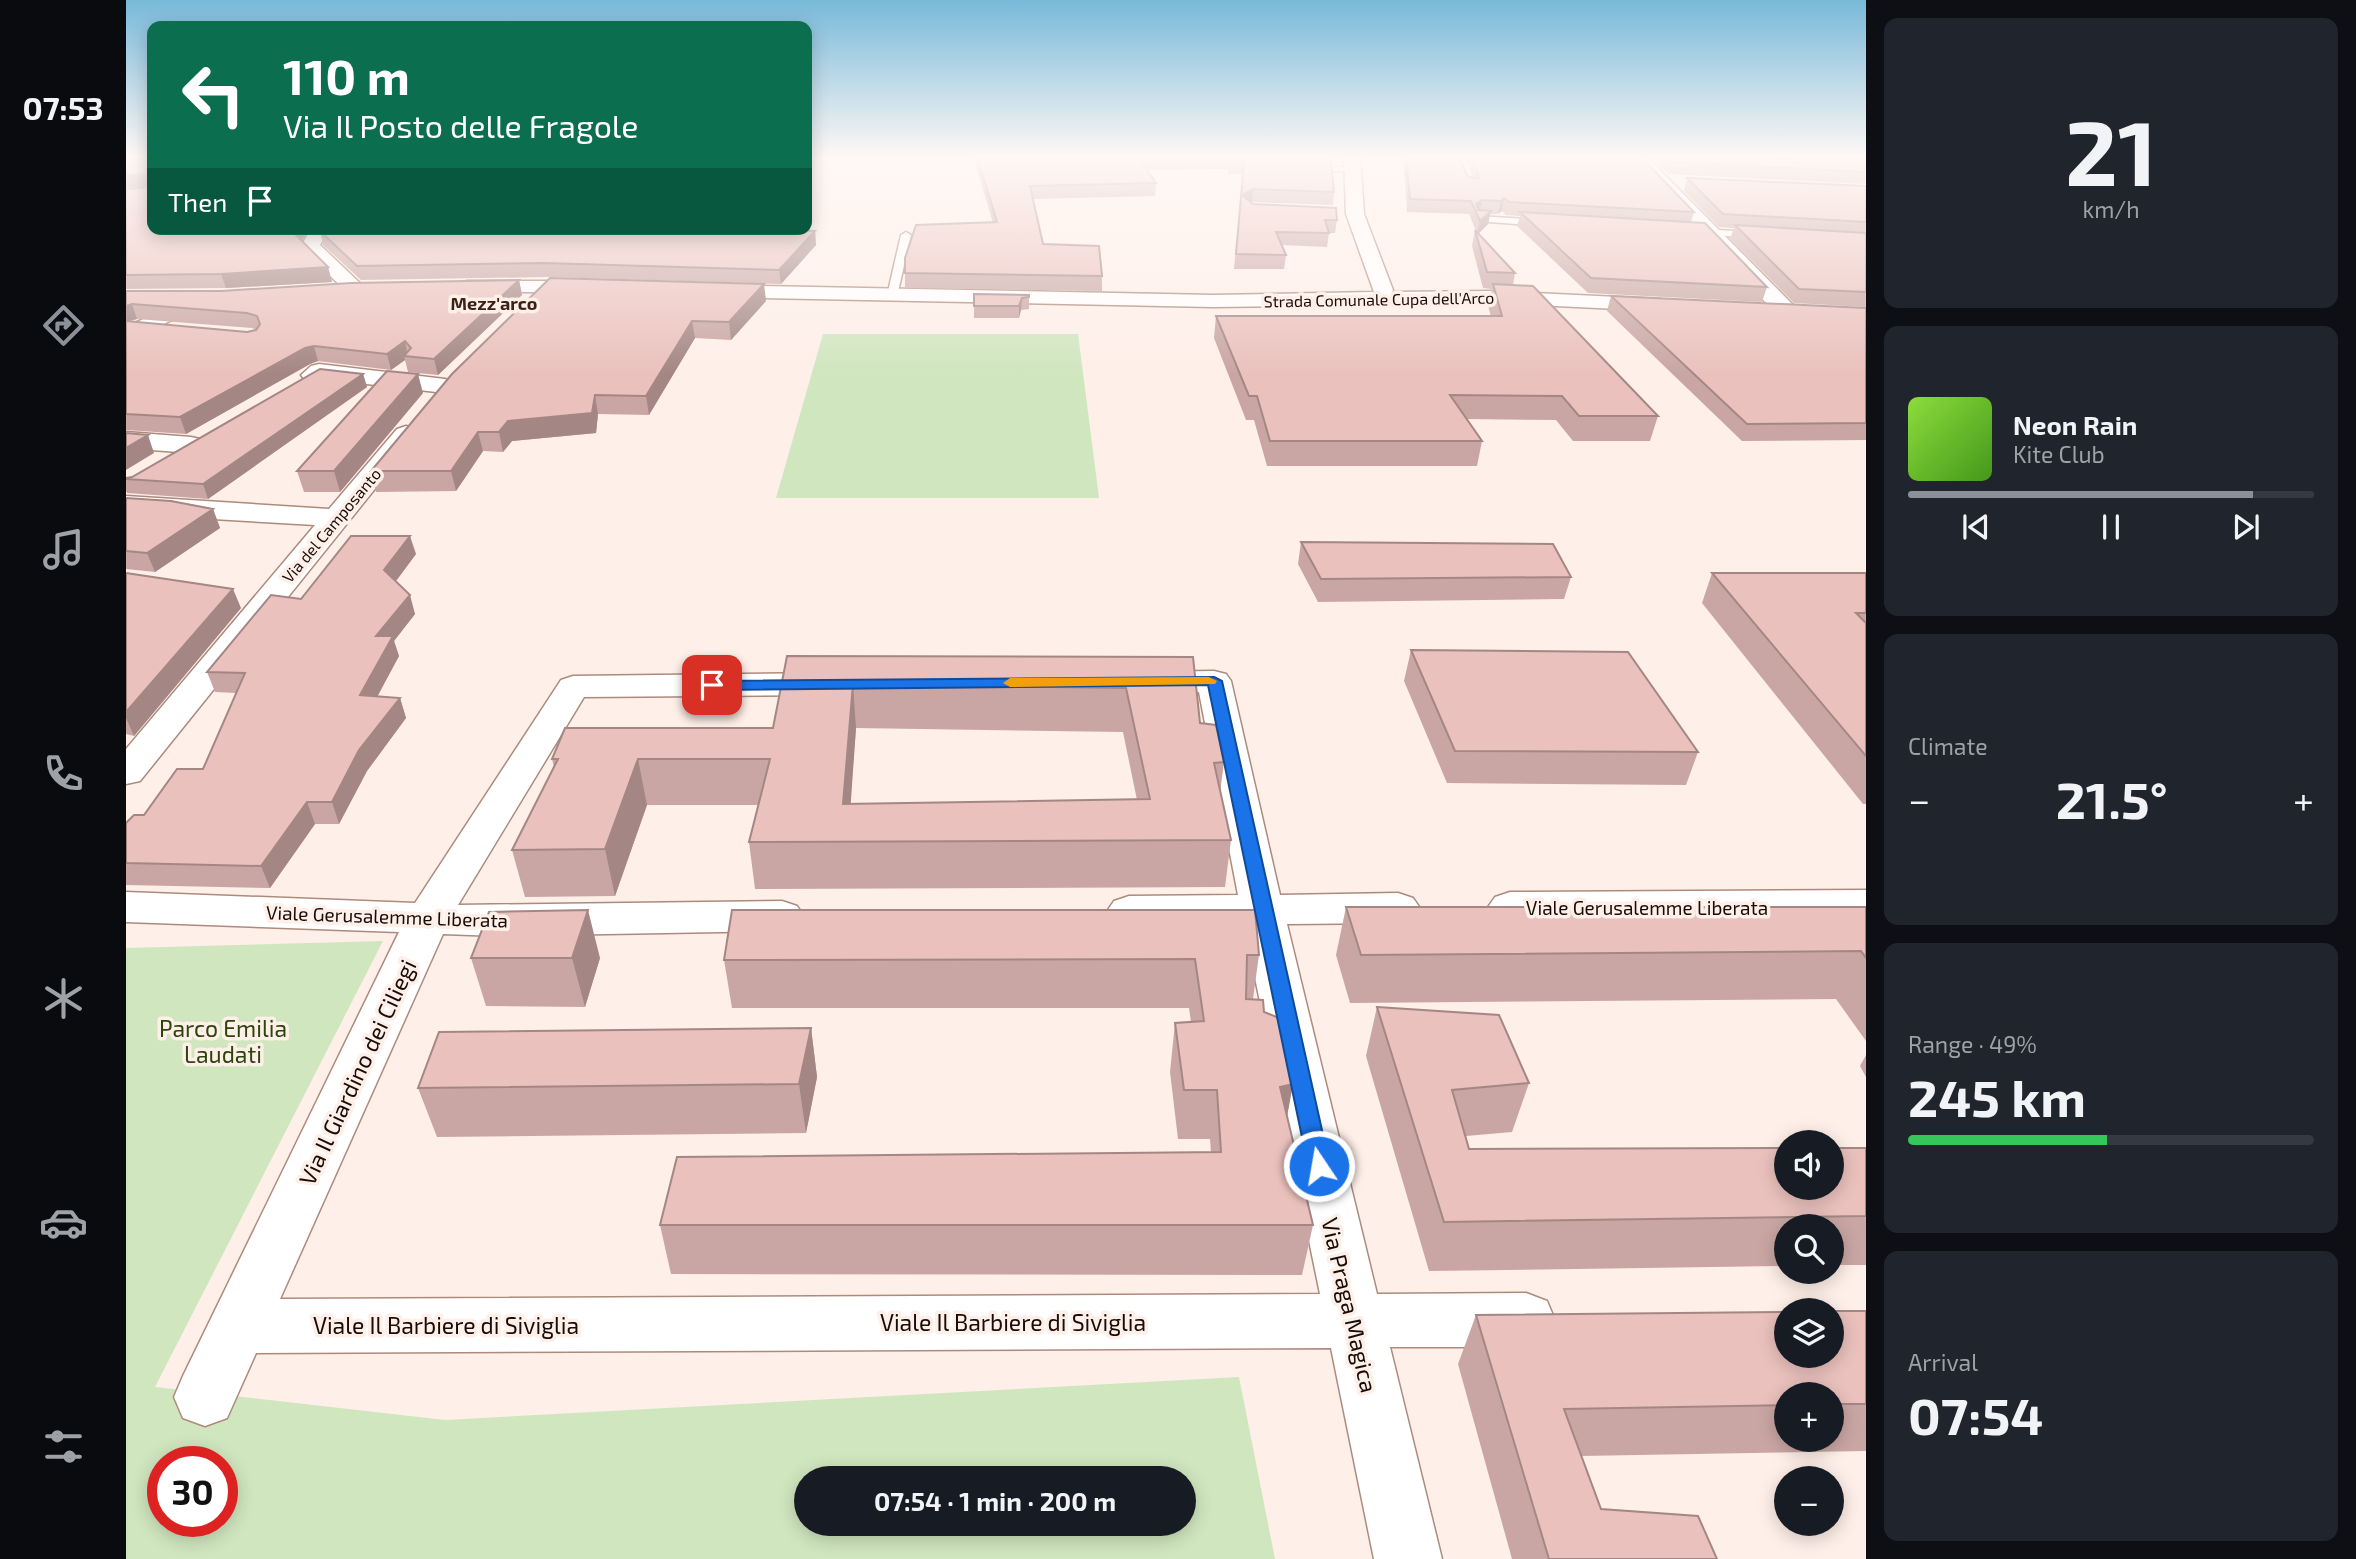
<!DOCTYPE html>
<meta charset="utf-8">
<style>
:root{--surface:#171b24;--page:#20242c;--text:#f1f3f6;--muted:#9ea1a6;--line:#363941;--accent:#8c9099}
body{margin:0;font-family:"Exo 2",sans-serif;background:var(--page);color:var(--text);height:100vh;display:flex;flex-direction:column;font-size:26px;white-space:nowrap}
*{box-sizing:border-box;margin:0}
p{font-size:23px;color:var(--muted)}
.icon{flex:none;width:38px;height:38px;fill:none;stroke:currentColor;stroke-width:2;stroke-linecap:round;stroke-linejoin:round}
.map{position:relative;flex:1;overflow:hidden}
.sheet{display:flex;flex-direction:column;gap:18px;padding:18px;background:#0d0f14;width:490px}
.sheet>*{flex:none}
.top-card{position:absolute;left:21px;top:21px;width:665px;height:214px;border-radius:14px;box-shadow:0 4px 18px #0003;background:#0b6e4f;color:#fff;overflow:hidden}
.fabs{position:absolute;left:1648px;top:1130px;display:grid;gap:14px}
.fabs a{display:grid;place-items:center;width:70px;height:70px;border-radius:50%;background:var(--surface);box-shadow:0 4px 18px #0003;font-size:35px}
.speed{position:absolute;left:21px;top:1446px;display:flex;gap:14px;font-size:35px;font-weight:700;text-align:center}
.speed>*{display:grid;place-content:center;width:91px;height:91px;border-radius:50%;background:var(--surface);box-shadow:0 4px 18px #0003;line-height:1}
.speed .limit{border:10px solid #d22;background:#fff;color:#111}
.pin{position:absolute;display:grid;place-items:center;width:60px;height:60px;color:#fff;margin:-30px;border-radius:14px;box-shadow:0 4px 10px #0006}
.me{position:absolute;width:77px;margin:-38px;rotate:348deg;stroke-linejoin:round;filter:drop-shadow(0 0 5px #0008)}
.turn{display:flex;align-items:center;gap:24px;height:147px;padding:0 21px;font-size:32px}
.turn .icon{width:91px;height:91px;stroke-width:2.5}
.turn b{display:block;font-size:49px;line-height:60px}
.then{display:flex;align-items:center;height:66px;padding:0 21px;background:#0003;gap:14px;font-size:26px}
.big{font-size:52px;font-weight:700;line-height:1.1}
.sheet .widget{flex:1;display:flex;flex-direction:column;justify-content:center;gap:10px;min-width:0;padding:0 24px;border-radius:14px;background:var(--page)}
.sheet .dial{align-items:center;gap:0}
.dial b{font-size:91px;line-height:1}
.song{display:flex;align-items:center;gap:21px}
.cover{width:84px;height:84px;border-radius:10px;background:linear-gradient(135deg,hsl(90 70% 55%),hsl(100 70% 35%))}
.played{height:7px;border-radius:4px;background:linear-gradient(90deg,var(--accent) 85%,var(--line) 85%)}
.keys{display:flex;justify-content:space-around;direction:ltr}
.heat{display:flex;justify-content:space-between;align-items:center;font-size:38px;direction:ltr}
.charge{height:10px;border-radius:5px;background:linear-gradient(90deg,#34c759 49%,var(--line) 0)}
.trip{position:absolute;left:668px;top:1466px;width:402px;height:70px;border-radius:35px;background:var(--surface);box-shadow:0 4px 18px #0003;font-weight:700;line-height:70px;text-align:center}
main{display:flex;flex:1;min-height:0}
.menu{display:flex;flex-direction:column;width:126px;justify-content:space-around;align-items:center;background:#090b0e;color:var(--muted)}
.menu .icon{width:49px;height:49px}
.menu .selected{color:var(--accent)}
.menu b{font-size:32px;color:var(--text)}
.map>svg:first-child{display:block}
</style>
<main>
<nav class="menu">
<b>07:53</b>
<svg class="icon selected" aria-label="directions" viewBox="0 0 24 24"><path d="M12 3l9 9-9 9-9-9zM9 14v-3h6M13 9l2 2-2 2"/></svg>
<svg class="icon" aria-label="music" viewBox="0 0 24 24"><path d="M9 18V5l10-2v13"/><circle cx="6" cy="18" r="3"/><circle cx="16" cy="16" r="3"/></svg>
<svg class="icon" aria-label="phone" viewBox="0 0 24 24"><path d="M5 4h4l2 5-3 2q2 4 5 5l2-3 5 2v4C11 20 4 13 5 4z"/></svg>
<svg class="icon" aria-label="climate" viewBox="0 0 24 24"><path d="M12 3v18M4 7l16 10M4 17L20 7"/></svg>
<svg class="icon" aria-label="car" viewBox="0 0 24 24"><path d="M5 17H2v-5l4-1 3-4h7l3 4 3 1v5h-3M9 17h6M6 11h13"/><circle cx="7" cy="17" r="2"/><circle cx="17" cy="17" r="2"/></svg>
<svg class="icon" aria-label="filters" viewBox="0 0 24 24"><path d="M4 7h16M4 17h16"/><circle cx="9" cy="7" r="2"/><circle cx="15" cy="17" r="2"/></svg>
</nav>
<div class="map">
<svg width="1740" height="1559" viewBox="0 0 1740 1559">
<rect width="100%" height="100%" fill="#feefe8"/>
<path fill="#d0e6bf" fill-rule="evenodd" d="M697,334H952L973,498H650Z
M257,941L29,1387L319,1420L1113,1377L1149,1559H0V948ZM37,1461H96V1521H37ZM681,1479H1059V1524H681Z"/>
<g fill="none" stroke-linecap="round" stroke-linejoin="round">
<defs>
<path id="lane" d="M1181,165L1227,168L1231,170L1227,172L1178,169Z
M1353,216L1418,220L1423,223L1418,226L1350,221L1349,219Z
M1570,229L1631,232L1636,235L1631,238L1567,234V230Z
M780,232L785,235L771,296L766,299L761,296L775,235Z"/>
<path id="street" d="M1218,156H1234L1238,214L1267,290L1266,292L1366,291L1534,299L1541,301L1545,305L1541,309L1534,311L1366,303L1087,307L586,297L579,295L576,291L579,287L586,285L1087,295L1248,292L1220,214Z
M1503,156H1520L1670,308L1673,313L1670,318H1654Z
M185,229H203L194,245L236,285L239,289L236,293H222L177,250L175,246Z
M341,281H467L474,283L477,287L474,291L467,293L334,291L331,287L334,283Z
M77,292L84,294L87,298L84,302L0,342V327Z
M193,364L319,379L328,381L331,386L328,391L319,393L197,379L187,382L179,380L175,375L185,366Z
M280,426L289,429L293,434L289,439L14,781L0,784V749L189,525L0,514V496L203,509L271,429Z
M0,432L65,437L74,439L78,445L74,451L65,453L0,448Z
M1088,671L1100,674L1105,681L1154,895L1272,893L1287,898L1294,908L1287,918L1272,923L1161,924L1251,1294L1400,1293L1421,1301L1429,1320L1421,1339L1400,1347H1264L1316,1559H1248L1205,1348L130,1353L101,1418L79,1426L57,1418L48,1397L57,1376L273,932L0,922V892L289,903L435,680L447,676L707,673L719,677L725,684L719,691L707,695L458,697L332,905L656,901L671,906L678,916L671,926L656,931L372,936L317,934L154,1299L1194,1294L1118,924L1003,926L988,921L981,911L988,901L1003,896L1112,895L1073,692H1016L1004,689L999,682L1004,675L1016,672Z
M1740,890V920L1384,922L1369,917L1362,907L1369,897L1384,892Z"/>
</defs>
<use href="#lane" stroke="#ad8b7c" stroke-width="3"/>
<use href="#street" stroke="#ad8b7c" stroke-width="3"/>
<use href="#lane" fill="#fff" fill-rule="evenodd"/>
<use href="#street" fill="#fff" fill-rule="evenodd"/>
</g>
<path fill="#c9a6a3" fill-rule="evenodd" d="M0,156L183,229L176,241L202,267L206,282L100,288L0,289V189L24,187Z
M847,156H1204L1203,161L1208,192L1207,205L1125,202L1127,204L1211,220L1209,233H1203L1201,247L1156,245L1160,255L1158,269H1108L1117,174H1102V169L1021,170L1030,183L1029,196L907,199L917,244L976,276V291L779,288V258L867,223Z
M1277,156H1333L1341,176L1347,177L1339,156H1514L1568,212L1565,222L1641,287L1636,302L1462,293L1391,226L1394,216L1380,215L1376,211L1372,214H1364L1362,224L1352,234L1389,273L1387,285L1532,416L1524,441H1447L1430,420L1341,419L1356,441L1351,466H1141L1128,420H1120L1088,338L1090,316H1365L1362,306L1366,289L1357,288L1346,246L1349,230L1350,231L1343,214L1281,212Z
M1524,156H1740V184L1542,174Z
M1561,178L1740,186V307L1668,303L1604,239L1608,228L1593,227L1558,191Z
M195,229H622L621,230L689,231L690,245L655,284L421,277L235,280L197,245L194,231Z
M393,280L396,295L312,375L282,372L279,360L265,370L192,361L184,364L60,434L0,430V291H95ZM11,319L126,328L130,330L121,332L2,322Z
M848,294L903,297V309L895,310L893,318H848Z
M1485,296L1740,308V440L1616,441L1481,311Z
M640,301L605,340L569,338L523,415L472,414L470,433L386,441L377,452L357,451L330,491L250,492L245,471L326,374Z
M237,374L241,387L82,499L1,493L0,491V478L6,477Z
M297,393L214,492H178L171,471Z
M0,498L87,509L94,528L29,572L0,569Z
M1175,542L1445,577L1438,599L1192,602L1172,564Z
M290,554L270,581L289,614L268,641L273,656L251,696L274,698L280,718L241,771L213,824H189L144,888L0,885V823L18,815L77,769L110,693L89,692L81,672L175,599Z
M0,573L115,608L8,736L0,734Z
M1586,573H1740V804H1737L1576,603Z
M1285,650L1572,752L1560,785L1321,783L1278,681Z
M661,656L1067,657L1074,723L1098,762L1094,793L1105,840L1099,887L629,889L623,842L632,805H521L489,896L399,897L386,850L428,767L426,759L647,728ZM730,728L997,732L1011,800L724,804Z
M1220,907H1740V1041L1710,999L1224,1003L1210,955Z
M1133,955L1127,999L1138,1012L1161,1117L1187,1225L1176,1275L545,1274L534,1225L1085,1153L1084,1139H1052L1044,1072L1049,1023L1065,1022L1063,1008H606L598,960Z
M345,958H474L459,1007L360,1006Z
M1251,1007L1403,1083L1386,1132L1340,1136L1343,1149L1740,1148V1265H1706V1227H1661V1266L1303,1271L1240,1056Z
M685,1028L691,1077L680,1133L311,1137L292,1088Z
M1740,1055V1077L1734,1066Z
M1740,1311V1451L1455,1456L1475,1509L1591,1559H1386L1332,1364L1350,1315ZM1661,1395H1706V1440H1661Z"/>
<path fill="#a48784" d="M681,156H703L681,158Z
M24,174L26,186L0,188V175Z
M1127,189L1126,201L1115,208L1116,195Z
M1378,198L1376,211L1372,214L1375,201Z
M1356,200L1353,213L1350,204Z
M1365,211L1362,224L1351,235L1354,221Z
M171,229H183L172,246L168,233Z
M689,231L690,245L655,284L653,270Z
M202,267L206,282L100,288L95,274Z
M393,280L396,295L312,375L308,359Z
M638,284L640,301L605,340L603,322Z
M896,298L895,310L893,318V306Z
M6,304L11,319L2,321L0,325V306Z
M566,321L569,338L523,415L520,396Z
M279,341L282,356H278L279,360L265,370L261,354Z
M188,346L192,361L184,364L60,434L54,417L179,348Z
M237,374L241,387L82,499L77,484Z
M292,374L297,393L214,492L208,471Z
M469,395L472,414L470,433L386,441L377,452L373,432L382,421Z
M352,432L357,451L330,491L325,471Z
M22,435L28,453L0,470V448Z
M87,509L94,528L29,572L21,553Z
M284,536L290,554L264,589L258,570Z
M107,589L115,608L8,736L0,718V712Z
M284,595L289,614L268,641L273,656L241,716L234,695L250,636Z
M727,684L730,728L722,842L717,804Z
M274,698L280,718L241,771L213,824L206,802L233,750Z
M512,759L521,805L489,896L479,849Z
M181,802L189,824L144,888L135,866Z
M462,910L474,958L459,1007L446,958Z
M685,1028L691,1077L680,1133L673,1084Z
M1167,1084L1158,1134L1154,1087Z"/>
<path fill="#eac1bd" stroke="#a48784" stroke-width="2" fill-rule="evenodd" d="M0,156H26V229H171L168,233L202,267L95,274L0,275V189L24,187V174L0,175Z
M851,156H1105L1205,161L1208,192L1127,189L1116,195L1127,204L1210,208L1211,220H1199L1203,233L1150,232L1160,255L1110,254L1118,162H1103L1104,157L1013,158L1030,183L904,186L917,244L973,246L976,276L779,273V258L790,225L871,222Z
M1280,156H1333L1341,176L1352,179L1353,176L1345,156H1514L1568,212L1383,202L1378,198L1375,201L1356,200L1350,204L1352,210L1365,211L1354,221L1345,201L1284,199Z
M1539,156H1740V172L1545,162Z
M1561,178L1740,186V222L1597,214Z
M1394,212L1579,223L1641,287L1465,278Z
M1609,225L1740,233V292L1673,289Z
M195,229H609L689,231L653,270L418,263L231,266L194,231Z
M1349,230L1389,273L1361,272Z
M424,278L638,284L603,322L566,321L520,396L469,395L466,413L382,421L373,432H352L325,471H245L326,374Z
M393,280L308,359L278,356L285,348L279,341L261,354L188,346L179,348L54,417L0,414V321L121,332L130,330L134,324L131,316L121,313L6,304L0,306V291H95L225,283Z
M1367,284L1407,286L1532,416H1453L1436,396L1324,395L1356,441H1144L1131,396H1123L1090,316H1376Z
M848,294L903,295V297L896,298L893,306H848Z
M1485,296L1740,308V423L1621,424Z
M194,369L237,374L77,484L0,479V478L6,477Z
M261,371L292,374L208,471H171Z
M0,433L22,435L0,448Z
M0,498L45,501L87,509L21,553L0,551Z
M225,536H284L258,570L284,595L250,636H267L234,695L274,698L233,750L206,802H181L135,866L0,863V823L8,815H18L51,769H77L119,673L81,672L145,595L175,599Z
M1175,542L1427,544L1445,577L1195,579Z
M0,573L107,589L0,712Z
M1586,573H1740V613H1730L1740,623V756Z
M1285,650L1502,652L1572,752L1329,751Z
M661,656L1067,657L1074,723L1090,725L1098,762L1088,763L1105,840L623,842L644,759H512L479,849L386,850L432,759H426L439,728H647ZM727,684L1000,688L1024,799L717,804Z
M1220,907H1740V958L1735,951L1235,955Z
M462,910L446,958H345L363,912Z
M606,910H1129L1133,955H1121L1120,999L1137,1000L1138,1012L1153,1018L1167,1084L1154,1087L1187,1225H534L551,1157L1095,1152L1091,1090H1058L1049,1023L1078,1021L1069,959L598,960Z
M1251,1007L1373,1015L1403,1083L1326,1090L1343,1149L1661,1148V1188H1706V1148H1740V1216L1318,1222Z
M685,1028L673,1084L292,1088L313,1032Z
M1706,1311H1740V1404H1706V1395H1661V1405L1438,1409L1475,1509L1572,1516L1591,1559H1423L1350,1315L1661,1312V1356H1706Z"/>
<linearGradient id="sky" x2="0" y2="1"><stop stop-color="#78b9da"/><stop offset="0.42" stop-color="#fff8f5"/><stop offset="1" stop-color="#fff8f5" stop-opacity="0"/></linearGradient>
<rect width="1740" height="374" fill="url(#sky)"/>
<path fill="#1a73e8" stroke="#114b97" stroke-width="2" d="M1088,677L1096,681L1204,1166L1200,1172L1193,1175L1185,1172L1182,1166L1082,685L586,690L579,685L586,681Z"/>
<path fill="#f59e0b" d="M1083,677L1091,681L1089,684L884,687L877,683L884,678Z"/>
<g text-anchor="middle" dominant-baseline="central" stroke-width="7" stroke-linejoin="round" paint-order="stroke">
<g font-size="16" fill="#180c07" stroke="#feefe8">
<text transform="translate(1253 299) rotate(-1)">Strada Comunale Cupa dell'Arco</text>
<text transform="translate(205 525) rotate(-50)">Via del Camposanto</text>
</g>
<g font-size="18" font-weight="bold" fill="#3c2114" stroke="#feefe8">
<text x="368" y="303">Mezz'arco</text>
</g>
<g font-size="19" fill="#180c07" stroke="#feefe8">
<text x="1521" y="907">Viale Gerusalemme Liberata</text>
<text transform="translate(261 916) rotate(2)">Viale Gerusalemme Liberata</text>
</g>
<g font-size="23" fill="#2b450b" stroke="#feefe8">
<text x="97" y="1028">Parco Emilia<tspan x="97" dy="26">Laudati</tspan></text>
</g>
<g font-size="23" fill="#180c07" stroke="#feefe8">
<text transform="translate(231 1072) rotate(-65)">Via Il Giardino dei Ciliegi</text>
<text transform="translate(1224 1305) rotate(77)">Via Praga Magica</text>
<text x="887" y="1322">Viale Il Barbiere di Siviglia</text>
<text x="320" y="1325">Viale Il Barbiere di Siviglia</text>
</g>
</g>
</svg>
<div class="fabs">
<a><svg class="icon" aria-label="sound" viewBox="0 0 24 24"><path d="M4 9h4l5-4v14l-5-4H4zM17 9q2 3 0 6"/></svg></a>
<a><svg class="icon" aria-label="search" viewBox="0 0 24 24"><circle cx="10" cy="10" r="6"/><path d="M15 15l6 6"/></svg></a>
<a><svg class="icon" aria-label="layers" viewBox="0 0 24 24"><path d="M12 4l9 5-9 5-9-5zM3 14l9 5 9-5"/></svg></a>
<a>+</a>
<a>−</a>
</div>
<div class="speed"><div class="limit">30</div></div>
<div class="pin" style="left:586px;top:685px;background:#d93025"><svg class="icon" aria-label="arrive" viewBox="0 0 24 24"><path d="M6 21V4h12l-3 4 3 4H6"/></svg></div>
<svg class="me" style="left:1193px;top:1166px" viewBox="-20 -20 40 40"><circle r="17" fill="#1a73e8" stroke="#fff" stroke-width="3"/><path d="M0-11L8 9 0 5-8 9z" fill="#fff"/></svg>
<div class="trip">07:54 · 1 min · 200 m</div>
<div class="top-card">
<div class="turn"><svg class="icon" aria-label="left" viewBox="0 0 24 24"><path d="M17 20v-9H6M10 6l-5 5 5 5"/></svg><div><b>110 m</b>Via Il Posto delle Fragole</div></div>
<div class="then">Then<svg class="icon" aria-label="arrive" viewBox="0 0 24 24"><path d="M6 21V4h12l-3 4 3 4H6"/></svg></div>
</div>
</div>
<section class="sheet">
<div class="widget dial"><b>21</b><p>km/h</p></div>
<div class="widget">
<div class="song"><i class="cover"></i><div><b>Neon Rain</b><p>Kite Club</p></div></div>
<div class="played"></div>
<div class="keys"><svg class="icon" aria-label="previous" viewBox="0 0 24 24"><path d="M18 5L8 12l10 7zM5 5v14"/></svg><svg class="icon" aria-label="pause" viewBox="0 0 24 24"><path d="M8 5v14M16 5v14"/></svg><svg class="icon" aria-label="next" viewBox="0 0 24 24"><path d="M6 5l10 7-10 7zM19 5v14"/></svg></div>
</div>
<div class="widget"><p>Climate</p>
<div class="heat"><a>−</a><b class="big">21.5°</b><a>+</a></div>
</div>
<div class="widget"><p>Range · 49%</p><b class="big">245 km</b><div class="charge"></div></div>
<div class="widget"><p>Arrival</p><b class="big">07:54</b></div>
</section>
</main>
